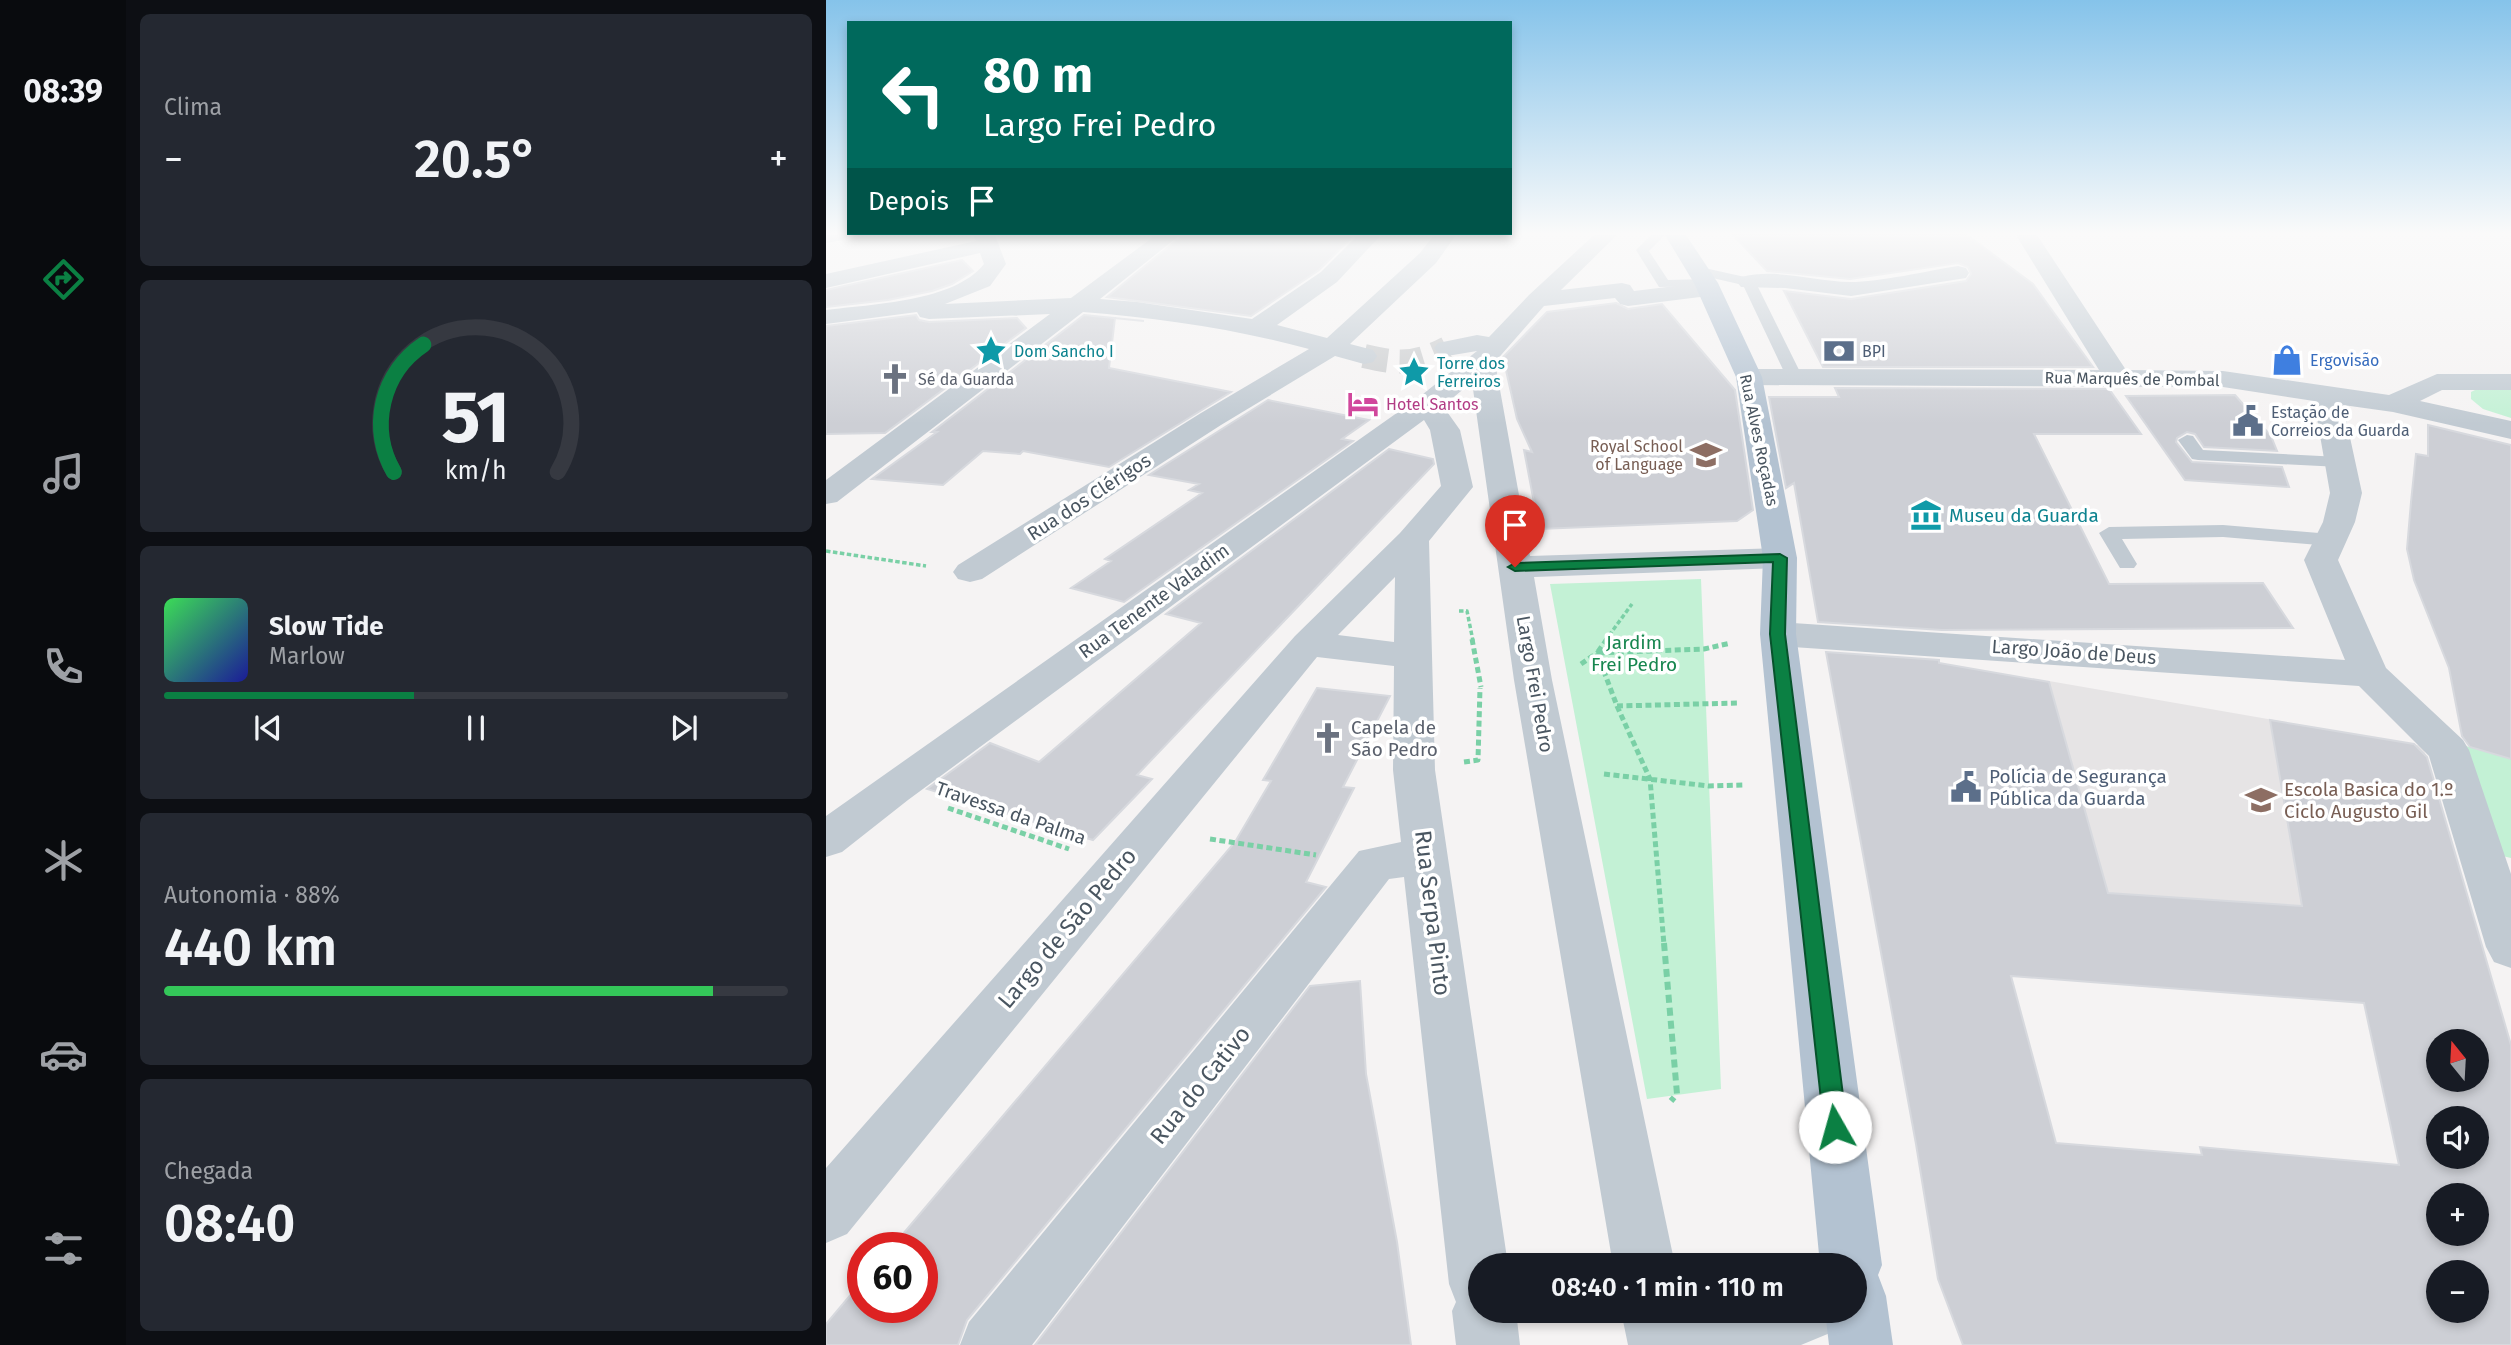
<!DOCTYPE html>
<html lang="pt">
<meta charset="utf-8">
<style>
:root{--surface:#171b24;--page:#242831;--text:#f1f3f6;--muted:#9ea1a6;--line:#363941;--accent:#0b8043}
body{margin:0;font-family:"Fira Sans",sans-serif;background:var(--page);color:var(--text);height:100vh;display:flex;flex-direction:column;font-size:26px;white-space:nowrap}
*{box-sizing:border-box;margin:0}
p{font-size:23px;color:var(--muted)}
.icon{flex:none;width:38px;height:38px;fill:none;stroke:currentColor;stroke-width:2;stroke-linecap:round;stroke-linejoin:round}
.map{position:relative;flex:1;overflow:hidden}
.panel{display:flex;flex-direction:column;gap:14px;padding:14px;background:#0d0f14;width:700px}
.panel>*{flex:none}
.banner{position:absolute;left:21px;top:21px;width:665px;height:214px;border-radius:0px;box-shadow:0 4px 10px #0003;background:#00695c;color:#fff;overflow:hidden}
.needle{width:46px;rotate:342deg}
.tools{position:absolute;left:1600px;top:1029px;display:grid;gap:14px}
.tools a{display:grid;place-items:center;width:63px;height:63px;border-radius:50%;background:var(--surface);box-shadow:0 4px 10px #0003;font-size:35px}
.speed{position:absolute;left:21px;top:1232px;display:flex;gap:14px;font-size:35px;font-weight:700;text-align:center}
.speed>*{display:grid;place-content:center;width:91px;height:91px;border-radius:50%;background:var(--surface);box-shadow:0 4px 10px #0003;line-height:1}
.speed .limit{border:10px solid #d22;background:#fff;color:#111}
.pin{position:absolute;display:grid;place-items:center;width:60px;height:60px;color:#fff;margin:-72px -30px;border-radius:50% 50% 50% 0;rotate:-45deg;box-shadow:0 0 7px #0007}
.pin .icon{rotate:45deg}
.me{position:absolute;width:77px;margin:-38px;rotate:353deg;stroke-linejoin:round;filter:drop-shadow(0 0 5px #0008)}
.turn{display:flex;align-items:center;gap:24px;height:147px;padding:0 21px;font-size:32px}
.turn .icon{width:91px;height:91px;stroke-width:2.5}
.turn b{display:block;font-size:49px;line-height:60px}
.then{display:flex;align-items:center;height:66px;padding:0 21px;background:#0003;gap:14px;font-size:26px}
.big{font-size:52px;font-weight:600;line-height:1.1}
.panel .card{flex:1;display:flex;flex-direction:column;justify-content:center;gap:10px;min-width:0;padding:0 24px;border-radius:10px;background:var(--page)}
.panel .dial{align-items:center;gap:0}
.dial svg{height:182px;overflow:visible;fill:none;stroke:var(--line);stroke-width:7;stroke-linecap:round;text-anchor:middle}
.dial text{fill:var(--text);stroke:none}
.song{display:flex;align-items:center;gap:21px}
.cover{width:84px;height:84px;border-radius:10px;background:linear-gradient(135deg,hsl(130 70% 55%),hsl(240 70% 35%))}
.played{height:7px;border-radius:4px;background:linear-gradient(90deg,var(--accent) 40%,var(--line) 40%)}
.keys{display:flex;justify-content:space-around;direction:ltr}
.heat{display:flex;justify-content:space-between;align-items:center;font-size:38px;direction:ltr}
.charge{height:10px;border-radius:5px;background:linear-gradient(90deg,#34c759 88%,var(--line) 0)}
.trip{position:absolute;left:642px;top:1253px;width:399px;height:70px;border-radius:35px;background:var(--surface);box-shadow:0 4px 10px #0003;font-weight:600;line-height:70px;text-align:center}
main{display:flex;flex:1;min-height:0}
.dock{display:flex;flex-direction:column;width:126px;justify-content:space-around;align-items:center;background:#090b0e;color:var(--muted)}
.dock .icon{width:49px;height:49px}
.dock .current{color:var(--accent)}
.dock b{font-size:32px;color:var(--text)}
.map>svg:first-child{display:block}
</style>
<main>
<nav class="dock">
<b>08:39</b>
<svg class="icon current" aria-label="directions" viewBox="0 0 24 24"><path d="M12 3l9 9-9 9-9-9zM9 14v-3h6M13 9l2 2-2 2"/></svg>
<svg class="icon" aria-label="music" viewBox="0 0 24 24"><path d="M9 18V5l10-2v13"/><circle cx="6" cy="18" r="3"/><circle cx="16" cy="16" r="3"/></svg>
<svg class="icon" aria-label="phone" viewBox="0 0 24 24"><path d="M5 4h4l2 5-3 2q2 4 5 5l2-3 5 2v4C11 20 4 13 5 4z"/></svg>
<svg class="icon" aria-label="climate" viewBox="0 0 24 24"><path d="M12 3v18M4 7l16 10M4 17L20 7"/></svg>
<svg class="icon" aria-label="car" viewBox="0 0 24 24"><path d="M5 17H2v-5l4-1 3-4h7l3 4 3 1v5h-3M9 17h6M6 11h13"/><circle cx="7" cy="17" r="2"/><circle cx="17" cy="17" r="2"/></svg>
<svg class="icon" aria-label="filters" viewBox="0 0 24 24"><path d="M4 7h16M4 17h16"/><circle cx="9" cy="7" r="2"/><circle cx="15" cy="17" r="2"/></svg>
</nav>
<section class="panel">
<div class="card"><p>Clima</p>
<div class="heat"><a>−</a><b class="big">20.5°</b><a>+</a></div>
</div>
<div class="card dial"><svg viewBox="0 0 100 80">
<path d="M14 69A42 42 0 1 1 86 69"/>
<path d="M14 69A42 42 0 0 1 27 13" stroke="#0b8043"/>
<text x="50" y="56" font-size="32" font-weight="700">51</text>
<text x="50" y="72" font-size="11">km/h</text>
</svg></div>
<div class="card">
<div class="song"><i class="cover"></i><div><b>Slow Tide</b><p>Marlow</p></div></div>
<div class="played"></div>
<div class="keys"><svg class="icon" aria-label="previous" viewBox="0 0 24 24"><path d="M18 5L8 12l10 7zM5 5v14"/></svg><svg class="icon" aria-label="pause" viewBox="0 0 24 24"><path d="M8 5v14M16 5v14"/></svg><svg class="icon" aria-label="next" viewBox="0 0 24 24"><path d="M6 5l10 7-10 7zM19 5v14"/></svg></div>
</div>
<div class="card"><p>Autonomia · 88%</p><b class="big">440 km</b><div class="charge"></div></div>
<div class="card"><p>Chegada</p><b class="big">08:40</b></div>
</section>
<div class="map">
<svg width="1685" height="1345" viewBox="0 0 1685 1345">
<rect width="100%" height="100%" fill="#f5f3f3"/>
<path fill="#e6e4e5" d="M1223,681L1597,746L1675,1012L1307,986Z"/>
<path fill="#c3f1d5" d="M1655,387L1685,388V418L1657,409L1645,399V392Z
M875,579L895,1089L821,1099L724,584Z
M1633,744L1685,759V858L1672,855Z"/>
<path fill="#cdcfd5" stroke="#d7d9de" stroke-width="2" fill-rule="evenodd" d="M357,235H528L493,270L425,316L281,297Z
M907,235H1141L1207,284L1267,367H997L958,291L1025,299L1140,281L1145,274L1142,267L1132,263L1024,279L941,271Z
M136,260L147,271L126,284L106,291L62,300L0,307V290Z
M790,303L802,309L836,304L909,390L927,510L911,521L713,529L698,450L706,452L691,419L677,357L721,312Z
M90,315L93,320L103,322L191,318L200,328L59,433L0,434V326Z
M258,315L318,321L289,318L283,368L405,392L283,467L197,451L194,454L157,451L117,485L46,479L111,432H106Z
M1009,388L1283,389L1315,434H1208L1283,584L1437,583L1467,628L1116,630L992,622L968,483L960,488L943,397H1013Z
M1409,395L1445,436L1451,451L1378,447L1369,434L1361,432L1351,438L1350,442L1366,462L1456,467L1463,487L1359,480L1300,396Z
M442,400L543,420L516,439L527,441L298,602L245,588L285,561L279,559L376,493L363,490L373,484L323,475Z
M1602,425L1685,445V759L1644,747L1636,736L1623,668L1588,580L1581,549L1585,502L1590,454L1602,456Z
M563,449L607,459L608,464L311,775L326,779L267,840L101,789L164,743L213,762L375,623L340,614Z
M1000,652L1113,660V663L1223,682L1282,893L1476,906L1444,720L1588,744L1601,757L1685,1045V1345H1137L1112,1279L1090,1144ZM1185,976L1538,1003L1573,1165L1374,1147L1376,1155L1230,1143ZM1612,1041H1650V1080H1612ZM1612,1118H1650V1157H1612ZM1612,1195H1650V1234H1612ZM1612,1272H1650V1311H1612Z
M491,688L564,696L517,787L528,788L480,882L500,887L141,1320L132,1345H0V1324L37,1280V1307H96V1248H65L409,842L445,781L437,780Z
M534,981L540,1074L571,1242L585,1345H209L484,986Z"/>
<g fill="none" stroke-linecap="round" stroke-linejoin="round">
<path stroke="#caccce" stroke-width="24" stroke-dasharray="24 12" stroke-linecap="butt" d="M538,356C573,364 589,365 621,348"/>
<path stroke="#7ad0a6" stroke-width="3.5" stroke-dasharray="4.5 2.5" stroke-linecap="butt" d="M0,551L100,566
M633,611H641L647,641
M779,641L806,604"/>
<path stroke="#7ad0a6" stroke-width="5" stroke-dasharray="6 3.5" stroke-linecap="butt" d="M646,639L655,687
M781,639L771,653L878,649L905,643
M755,664L771,653L791,706L911,703
M791,706L824,779L838,945
M638,762L652,760L654,688
M778,774L883,786L919,785
M122,808L243,849
M384,839L490,855"/>
<path stroke="#7ad0a6" stroke-width="6" stroke-dasharray="8 5" stroke-linecap="butt" d="M838,943L851,1094L845,1101"/>
<path fill="#c1cad2" fill-rule="evenodd" d="M825,235H839L823,251L842,280L880,279L885,280V286L833,287L810,250Z
M874,267L928,279L976,376L974,379L968,381L960,376L917,285L869,274V268Z
M1361,435L1367,436L1377,450L1514,457L1523,462L1514,467L1372,460L1366,459L1352,440Z
M1397,525L1505,534L1515,540L1505,546L1397,537L1296,539L1311,564L1308,568H1294L1273,533L1283,527Z"/>
<path fill="#c1cad2" fill-rule="evenodd" d="M0,235H19L17,240L0,243Z
M147,235H169L180,264L164,286L119,304L245,298L330,235H354L274,299L311,302L426,319L495,272L532,235H555L511,282L451,325L501,338L594,253L608,235H630L610,263L524,344L547,350L551,356L547,362L538,364L509,356L395,425L156,579L144,582L132,579L127,572L132,565L375,413L483,349C409,329 334,318 257,312L11,502L0,504V480L224,314L103,319L94,317L91,312L0,324V310C46,304 128,302 158,264L154,253L0,288V274L150,241Z
M768,235H791L735,290L796,283L804,285L808,291L882,282L890,284L894,289L890,294L882,296L802,306L794,304L789,298L718,306L669,362L704,556L954,548L966,551L971,558L966,565L954,568L708,577L726,680L849,1265H787L688,680L646,382L617,406L634,430L647,487L603,541L609,770L682,1265H654V1311H690L694,1345H630L626,1311L630,1302L623,1284L578,877L563,879L206,1345H134L143,1322L533,851L575,842L567,770L568,666L491,657L21,1234L0,1243V1168L469,636L574,533L615,486L604,430L598,420L82,800L16,852L0,857V816L592,398L651,351L621,356L612,353L608,348L612,343L651,335L663,337L703,295ZM569,577L568,642L512,635Z
M1190,235H1211L1300,370L1397,371L1563,395L1611,374H1685V390H1616L1594,401L1685,421V439L1567,412L1517,405L1536,493L1529,522L1512,560L1560,668L1637,740L1643,750L1685,874V968L1668,962L1660,947L1603,756L1533,686L952,646L939,642L934,634L939,626L952,622L1519,660L1478,560L1497,522L1504,493L1488,401L1397,387L923,385L913,383L910,377L913,371L923,369L1273,370Z
M1132,266L1140,268L1143,273L1140,278L1025,296L959,288L915,287L911,282L915,277C951,268 987,281 1024,282C1054,282 1101,271 1132,266Z
M795,1311H859L861,1320L885,1311H1014L1004,1333L975,1345H802Z"/>
<path fill="#b3c2d1" fill-rule="evenodd" d="M839,235H860L892,283L936,377L971,558L970,634L1056,1265L1052,1275L1060,1296L1067,1345H1003L999,1311H1029V1265H994L934,634L937,558L910,377L868,283Z"/>
</g>
<linearGradient id="sky" x2="0" y2="1"><stop stop-color="#85c3ea"/><stop offset="0.55" stop-color="#fafafa"/><stop offset="1" stop-color="#fafafa" stop-opacity="0"/></linearGradient>
<rect width="1685" height="424" fill="url(#sky)"/>
<path fill="#0b8043" stroke="#07532c" stroke-width="2" d="M954,554L961,558L959,634L1021,1127L1017,1135L1009,1139L1001,1135L998,1127L944,634L947,562L689,571L682,567L689,563Z"/>
<defs>
<symbol id="sight-bare" viewBox="-9 -9 18 18"><path d="M0-6L1.8-2.2L6-1.7L2.9 1.2L3.7 5.4L0 3.3L-3.7 5.4L-2.9 1.2L-6-1.7L-1.8-2.2Z" fill="#0f9aa8" stroke="#fff" stroke-width="2.5" paint-order="stroke"/></symbol>
<symbol id="bank-bare" viewBox="-9 -9 18 18"><path d="M-6-4H6V4H-6ZM0-2.3a2.3 2.3 0 1 0 0 4.6a2.3 2.3 0 1 0 0-4.6Z" fill="#5c6f8a" stroke="#fff" stroke-width="2.5" paint-order="stroke"/></symbol>
<symbol id="shop-bare" viewBox="-9 -9 18 18"><path d="M-5-2.5h2.3a2.7 3.5 0 0 1 5.4 0H5L5.5 6h-11ZM-1.5-2.5h3a1.5 2.3 0 0 0-3 0Z" fill="#3f7fe0" stroke="#fff" stroke-width="2.5" paint-order="stroke"/></symbol>
<symbol id="church-bare" viewBox="-9 -9 18 18"><path d="M-1.2-6h2.4v3.5h3.3v2.4h-3.3V6h-2.4V-.1h-3.3v-2.4h3.3Z" fill="#6b7280" stroke="#fff" stroke-width="2.5" paint-order="stroke"/></symbol>
<symbol id="hotel-bare" viewBox="-9 -9 18 18"><path d="M-6-4.5h1.5V1H6V5H4.5V3h-9V5H-6ZM-4 0a1.8 1.8 0 1 1 3.6 0ZM.5 0V-2.5h3Q6-2.5 6 0Z" fill="#d1479c" stroke="#fff" stroke-width="2.5" paint-order="stroke"/></symbol>
<symbol id="civic-bare" viewBox="-9 -9 18 18"><path d="M-.6-6.5H3V-4.5H.6V-3L4-1V1h2V6H-6V1h2V-1L-.6-3ZM-1.2 2.5V6h2.4V2.5Z" fill="#5c6f8a" stroke="#fff" stroke-width="2.5" paint-order="stroke"/></symbol>
<symbol id="school-bare" viewBox="-9 -9 18 18"><path d="M0-5L7-2L0 1L-7-2ZM-4 1L0 2.5L4 1V4Q0 6-4 4Z" fill="#8d6e63" stroke="#fff" stroke-width="2.5" paint-order="stroke"/></symbol>
<symbol id="museum-bare" viewBox="-9 -9 18 18"><path d="M0-6L6-3V-2H-6V-3ZM-5-1h2V3h-2ZM-1-1h2V3h-2ZM3-1h2V3H3ZM-6 4H6V6H-6Z" fill="#0f9aa8" stroke="#fff" stroke-width="2.5" paint-order="stroke"/></symbol>
</defs>
<g fill-rule="evenodd">
<use href="#sight-bare" x="143" y="329" width="44" height="44"/>
<use href="#bank-bare" x="991" y="329" width="44" height="44"/>
<use href="#shop-bare" x="1439" y="338" width="44" height="44"/>
<use href="#sight-bare" x="566" y="350" width="44" height="44"/>
<use href="#church-bare" x="47" y="357" width="44" height="44"/>
<use href="#hotel-bare" x="515" y="382" width="44" height="44"/>
<use href="#civic-bare" x="1400" y="399" width="44" height="44"/>
<use href="#school-bare" x="858" y="433" width="44" height="44"/>
<use href="#museum-bare" x="1078" y="493" width="44" height="44"/>
<use href="#church-bare" x="480" y="716" width="44" height="44"/>
<use href="#civic-bare" x="1118" y="765" width="44" height="44"/>
<use href="#school-bare" x="1413" y="778" width="44" height="44"/>
</g>
<g text-anchor="middle" dominant-baseline="central" stroke-width="7" stroke-linejoin="round" paint-order="stroke">
<g font-size="16" fill="#0d838f" stroke="#fff" text-anchor="start">
<text x="188" y="351">Dom Sancho I</text>
<text x="611" y="363">Torre dos<tspan x="611" dy="18">Ferreiros</tspan></text>
</g>
<g font-size="16" fill="#4e5e75" stroke="#fff" text-anchor="start">
<text x="1036" y="351">BPI</text>
<text x="1445" y="412">Estação de<tspan x="1445" dy="18">Correios da Guarda</tspan></text>
</g>
<g font-size="16" fill="#366cbe" stroke="#fff" text-anchor="start">
<text x="1484" y="360">Ergovisão</text>
</g>
<g font-size="16" fill="#5b616d" stroke="#fff" text-anchor="start">
<text x="92" y="379">Sé da Guarda</text>
</g>
<g font-size="16" fill="#4a5661" stroke="#fff">
<text transform="translate(1306 379) rotate(1)">Rua Marquês de Pombal</text>
<text transform="translate(933 440) rotate(78)">Rua Alves Roçadas</text>
</g>
<g font-size="16" fill="#b23c85" stroke="#fff" text-anchor="start">
<text x="560" y="404">Hotel Santos</text>
</g>
<g font-size="16" fill="#785e54" stroke="#fff" text-anchor="end">
<text x="857" y="446">Royal School<tspan x="857" dy="18">of Language</tspan></text>
</g>
<g font-size="19" fill="#4a5661" stroke="#fff">
<text transform="translate(263 497) rotate(-33)">Rua dos Clérigos</text>
<text transform="translate(328 601) rotate(-36)">Rua Tenente Valadim</text>
<text transform="translate(1248 652) rotate(4)">Largo João de Deus</text>
<text transform="translate(709 684) rotate(80)">Largo Frei Pedro</text>
<text transform="translate(185 813) rotate(19)">Travessa da Palma</text>
</g>
<g font-size="19" fill="#0d838f" stroke="#fff" text-anchor="start">
<text x="1123" y="515">Museu da Guarda</text>
</g>
<g font-size="19" fill="#17864f" stroke="#fff">
<text x="808" y="642">Jardim<tspan x="808" dy="22">Frei Pedro</tspan></text>
</g>
<g font-size="19" fill="#5b616d" stroke="#fff" text-anchor="start">
<text x="525" y="727">Capela de<tspan x="525" dy="22">São Pedro</tspan></text>
</g>
<g font-size="19" fill="#4e5e75" stroke="#fff" text-anchor="start">
<text x="1163" y="776">Polícia de Segurança<tspan x="1163" dy="22">Pública da Guarda</tspan></text>
</g>
<g font-size="19" fill="#785e54" stroke="#fff" text-anchor="start">
<text x="1458" y="789">Escola Basica do 1.º<tspan x="1458" dy="22">Ciclo Augusto Gil</tspan></text>
</g>
<g font-size="23" fill="#4a5661" stroke="#fff">
<text transform="translate(607 913) rotate(83)">Rua Serpa Pinto</text>
<text transform="translate(241 928) rotate(-50)">Largo de São Pedro</text>
<text transform="translate(374 1085) rotate(-51)">Rua do Cativo</text>
</g>
</g>
</svg>
<div class="tools">
<a><svg class="needle" viewBox="-14 -14 28 28"><path d="M0-13l5 13h-10z" fill="#e53935"/><path d="M0 13l5-13h-10z" fill="#9ea1a6"/></svg></a>
<a><svg class="icon" aria-label="sound" viewBox="0 0 24 24"><path d="M4 9h4l5-4v14l-5-4H4zM17 9q2 3 0 6"/></svg></a>
<a>+</a>
<a>−</a>
</div>
<div class="speed"><div class="limit">60</div></div>
<div class="pin" style="left:689px;top:567px;background:#d93025"><svg class="icon" aria-label="arrive" viewBox="0 0 24 24"><path d="M6 21V4h12l-3 4 3 4H6"/></svg></div>
<svg class="me" style="left:1009px;top:1127px" viewBox="-20 -20 40 40"><circle r="19" fill="#fff"/><path d="M0-13L10 11 0 6-10 11z" fill="#0b8043"/></svg>
<div class="trip">08:40 · 1 min · 110 m</div>
<div class="banner">
<div class="turn"><svg class="icon" aria-label="left" viewBox="0 0 24 24"><path d="M17 20v-9H6M10 6l-5 5 5 5"/></svg><div><b>80 m</b>Largo Frei Pedro</div></div>
<div class="then">Depois<svg class="icon" aria-label="arrive" viewBox="0 0 24 24"><path d="M6 21V4h12l-3 4 3 4H6"/></svg></div>
</div>
</div>
</main>
